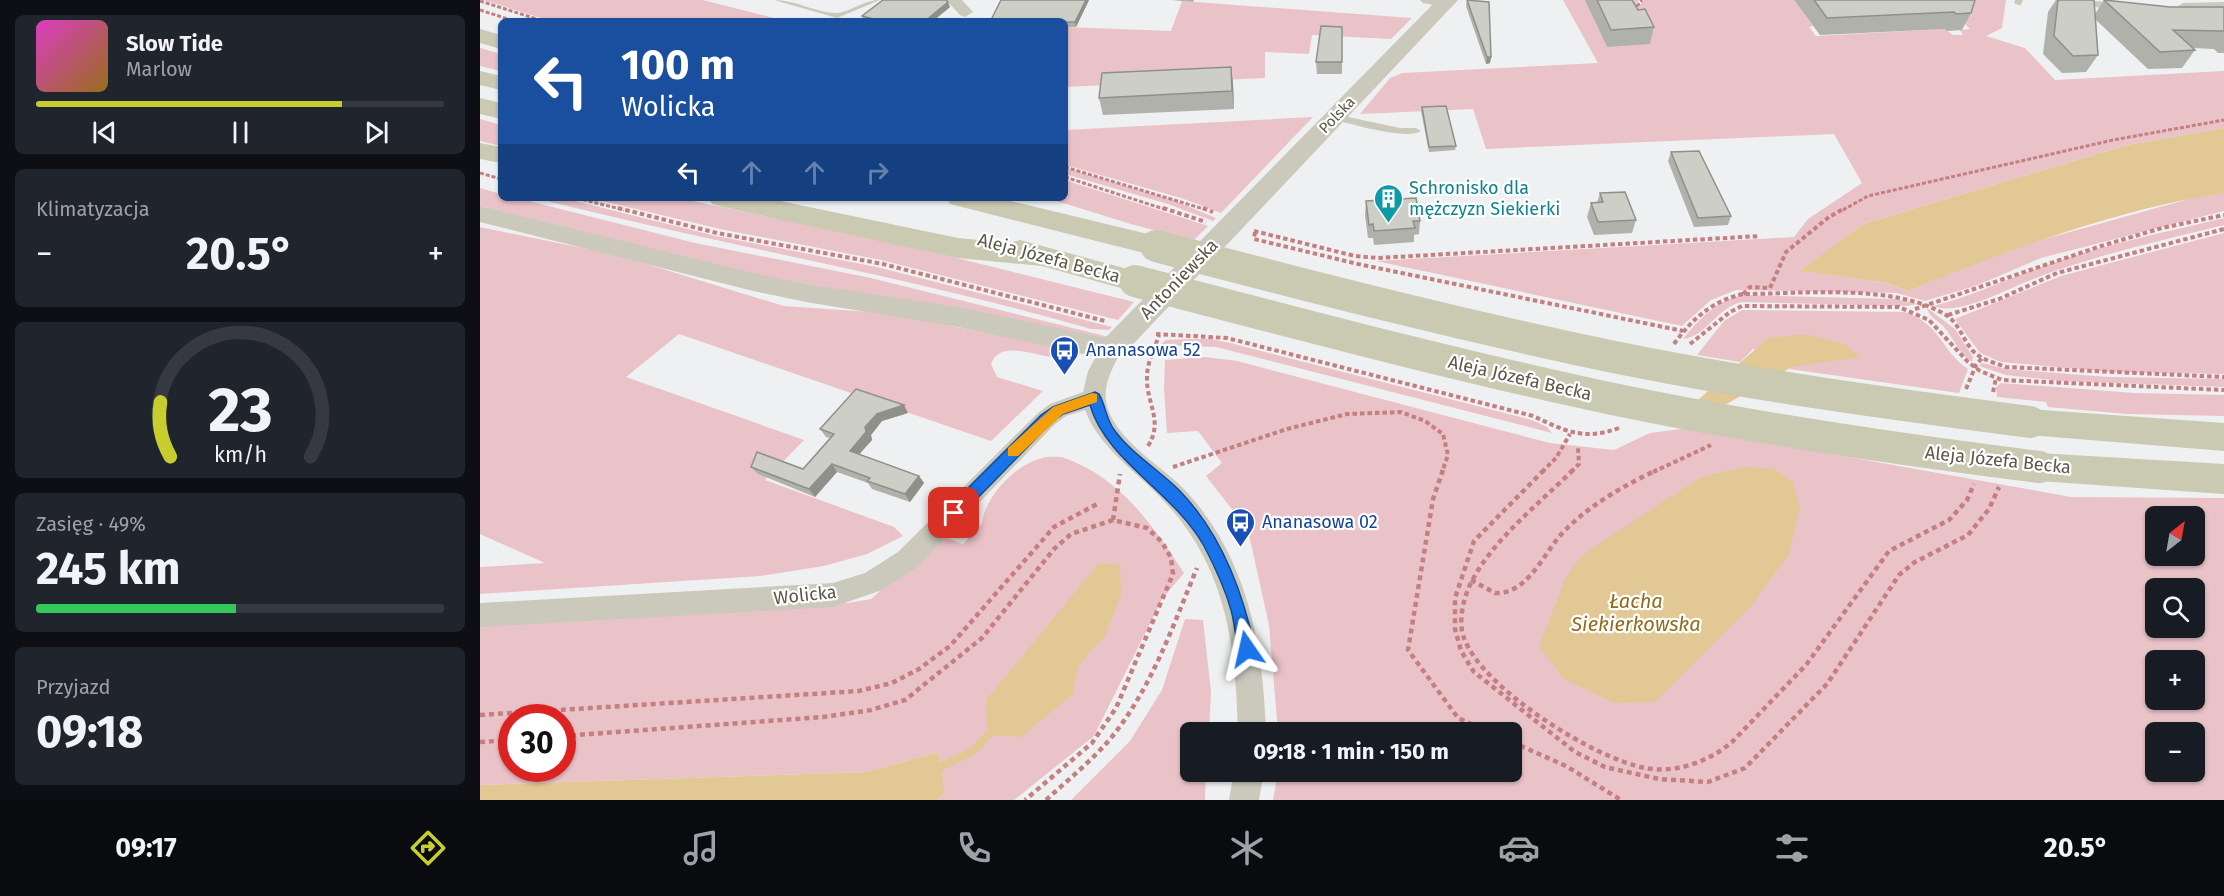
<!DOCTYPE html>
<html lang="pl">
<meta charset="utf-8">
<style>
:root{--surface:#171b24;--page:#20242c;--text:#f1f3f6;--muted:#9ea1a6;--line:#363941;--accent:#c7cc2f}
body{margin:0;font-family:"Fira Sans",sans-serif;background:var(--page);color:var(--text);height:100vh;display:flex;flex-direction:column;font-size:22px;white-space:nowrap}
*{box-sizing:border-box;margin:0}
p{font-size:20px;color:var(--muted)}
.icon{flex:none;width:33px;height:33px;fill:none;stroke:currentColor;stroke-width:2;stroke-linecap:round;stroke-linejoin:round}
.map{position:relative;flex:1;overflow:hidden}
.panel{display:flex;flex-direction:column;gap:15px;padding:15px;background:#0d0f14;width:480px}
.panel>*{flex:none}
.banner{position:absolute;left:18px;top:18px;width:570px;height:183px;border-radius:9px;box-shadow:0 2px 4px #0004;background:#1a4fa0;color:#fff;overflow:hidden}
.needle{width:39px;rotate:31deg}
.fabs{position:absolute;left:1665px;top:506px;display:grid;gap:12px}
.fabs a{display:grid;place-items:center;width:60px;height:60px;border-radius:9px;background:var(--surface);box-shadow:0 2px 4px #0004;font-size:30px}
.speed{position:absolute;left:18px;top:704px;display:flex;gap:12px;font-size:30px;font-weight:700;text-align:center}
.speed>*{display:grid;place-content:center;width:78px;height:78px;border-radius:50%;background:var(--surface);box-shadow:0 2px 4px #0004;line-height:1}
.speed .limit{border:9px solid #d22;background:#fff;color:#111}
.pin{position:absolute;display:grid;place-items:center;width:51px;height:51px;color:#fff;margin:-26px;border-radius:12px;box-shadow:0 3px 9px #0006}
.me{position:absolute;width:66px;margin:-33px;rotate:349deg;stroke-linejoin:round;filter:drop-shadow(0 0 4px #0008)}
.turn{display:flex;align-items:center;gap:21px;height:126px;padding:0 24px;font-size:27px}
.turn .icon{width:78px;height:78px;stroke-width:2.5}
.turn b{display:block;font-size:42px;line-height:51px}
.lanes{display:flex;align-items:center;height:57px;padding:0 24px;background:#0003;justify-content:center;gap:30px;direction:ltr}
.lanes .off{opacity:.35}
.big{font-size:45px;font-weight:700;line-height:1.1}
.panel .card{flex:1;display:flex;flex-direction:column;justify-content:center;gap:9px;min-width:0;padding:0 21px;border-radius:9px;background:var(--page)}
.panel .dial{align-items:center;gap:0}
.dial svg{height:156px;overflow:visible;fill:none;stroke:var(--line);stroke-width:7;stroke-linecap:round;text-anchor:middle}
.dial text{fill:var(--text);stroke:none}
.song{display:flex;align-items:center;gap:18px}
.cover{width:72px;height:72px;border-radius:9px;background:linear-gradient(135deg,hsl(310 70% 55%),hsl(40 70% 35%))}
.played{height:6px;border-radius:3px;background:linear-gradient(90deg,var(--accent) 75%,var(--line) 75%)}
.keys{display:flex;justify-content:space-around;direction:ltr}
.heat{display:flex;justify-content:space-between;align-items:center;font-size:33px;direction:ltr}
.charge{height:9px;border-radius:4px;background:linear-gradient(90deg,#34c759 49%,var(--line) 0)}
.trip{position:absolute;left:700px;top:722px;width:342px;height:60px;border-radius:9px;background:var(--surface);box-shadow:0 2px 4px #0004;font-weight:700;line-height:60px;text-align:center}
.dock{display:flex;height:96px;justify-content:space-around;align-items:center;background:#090b0e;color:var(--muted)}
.dock .icon{width:42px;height:42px}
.dock .current{color:var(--accent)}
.dock b{font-size:27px;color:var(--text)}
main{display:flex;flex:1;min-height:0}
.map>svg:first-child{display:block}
</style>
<main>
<section class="panel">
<div class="card">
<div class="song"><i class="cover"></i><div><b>Slow Tide</b><p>Marlow</p></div></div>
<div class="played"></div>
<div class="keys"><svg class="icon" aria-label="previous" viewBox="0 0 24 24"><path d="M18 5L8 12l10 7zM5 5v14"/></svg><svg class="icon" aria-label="pause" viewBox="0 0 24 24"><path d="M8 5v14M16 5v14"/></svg><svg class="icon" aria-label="next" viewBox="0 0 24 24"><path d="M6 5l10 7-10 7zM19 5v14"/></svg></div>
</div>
<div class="card"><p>Klimatyzacja</p>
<div class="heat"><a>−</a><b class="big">20.5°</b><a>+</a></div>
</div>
<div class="card dial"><svg viewBox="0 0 100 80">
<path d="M14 69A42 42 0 1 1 86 69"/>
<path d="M14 69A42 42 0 0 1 9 41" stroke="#c7cc2f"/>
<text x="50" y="56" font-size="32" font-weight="700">23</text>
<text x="50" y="72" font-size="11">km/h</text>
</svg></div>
<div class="card"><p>Zasięg · 49%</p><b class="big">245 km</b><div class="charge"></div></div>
<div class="card"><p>Przyjazd</p><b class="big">09:18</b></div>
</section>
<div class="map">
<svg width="1744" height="800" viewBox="0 0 1744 800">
<rect width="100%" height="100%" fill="#eff0f1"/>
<path fill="#eac3c8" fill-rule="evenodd" d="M3,0H223L306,21H71Z
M1083,0H1159L1149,12L1107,3L1127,47L1164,0H1314L1333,26L1329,27L1336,36L1465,29L1473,35H1483L1480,30L1490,29L1484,23L1490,0H1526L1522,28L1506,36L1545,48L1575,80L1744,71V128L1647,145L1383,224L1321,271L1408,283L1428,291L1529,249L1716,197L1744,193V211L1561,258L1498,285L1445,301L1416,293L1256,290L1231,300L1202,326L896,261L1314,237L1328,219L1382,183L1354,134L1006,149L993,109L880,114L910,78L922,73L1118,63Z
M702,1L932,18L911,39L832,35L829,54L785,52V78L585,87V27L691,31Z
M0,48L21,54V71L0,66Z
M833,117L741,213L701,198L585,165V130Z
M0,119L21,125V146L0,141Z
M585,168L693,200L736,218L733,221L688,204L585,174Z
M585,180L728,226L714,240L654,225L567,198H585Z
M0,188L21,194V198H37L215,243L391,278L629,337L621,339L257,271L0,206Z
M55,198H83L236,236L397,267L632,327L629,330L611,329C428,276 240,245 55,198Z
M110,198H198L433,247L654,302L638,320L401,260L240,229Z
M1744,218V225C1669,244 1594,259 1523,292C1504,300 1473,314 1453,306C1491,297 1524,280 1561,267C1620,245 1683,233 1744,218Z
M0,227L137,255L304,306L405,313L594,350V357C571,366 522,333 511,364L517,377L563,391L511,441L199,334L146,377L324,440L285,480L414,527L423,536L387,554L344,566L280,576L0,594V567L65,563L0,534Z
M1744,233V374L1633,372L1521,362L1500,353L1475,319L1581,276Z
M1263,295L1415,299L1438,304L1426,306L1262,302C1237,307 1227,336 1203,339C1220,318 1236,301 1263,295Z
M1447,308L1475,329L1493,357L1492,362C1478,353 1474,338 1463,326C1457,320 1449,317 1447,308Z
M1262,310L1425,312C1462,325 1460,350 1488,369L1479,393L1309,369L1312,367L1273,349L1260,362L1217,355L1244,321Z
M707,339H731L750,343L1052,420L1067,427L1072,433L736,347L679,345L686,340Z
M725,357L757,361L1070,443L1134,450L1170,433L1208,428L1591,497L1744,498V800H793L798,771H1032V732H798L789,625L768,530L726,476L742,463L718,431L687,433L684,389L685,360ZM1676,516H1714V555H1676ZM1676,588H1714V627H1676ZM1676,660H1714V699H1676ZM1676,732H1714V771H1676Z
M1502,363L1526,369L1628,377L1744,379V387L1581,381L1526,375L1499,366Z
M1521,383L1655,393L1744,395V416L1647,414L1568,407L1566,402L1517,397L1516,387Z
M582,457C640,477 672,524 704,573L682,599L614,736L534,800H457L465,792L459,752L386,772L0,785V625L368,603L391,599L463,536L483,544L502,524C504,498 534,466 559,459C566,456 575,457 582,457ZM32,717H82V768H32Z
M705,619L723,620L731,691L729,732H711V771H726L725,800H591L650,741L682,690Z"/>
<path fill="#e1c895" d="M1744,128V193C1637,209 1528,250 1428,291L1408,283L1320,271L1383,224L1647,145Z
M1326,334L1365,344L1380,357L1312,367L1208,426L1210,407L1288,338Z
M1264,467L1294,469L1312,481L1320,507L1309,554L1268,610L1175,702L1134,703L1084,679L1059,647L1085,579L1101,556L1221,477Z
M619,563L640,565L641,595L625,636L599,665L592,695L541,737L507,735L506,700Z
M459,752L465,792L457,800H0V785L386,772Z"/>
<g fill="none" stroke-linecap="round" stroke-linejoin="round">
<path stroke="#e1c895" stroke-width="8" d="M454,770L493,751L513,730"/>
<path stroke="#c47f81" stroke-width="3" stroke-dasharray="4 2" stroke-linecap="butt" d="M0,1L63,21
M0,10L34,21
M1153,11L1162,0
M585,167L727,210
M0,173L21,179
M585,177L687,210
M97,198L144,210
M1363,210L1388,196L1633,140L1744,120"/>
<path stroke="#c47f81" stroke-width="4" stroke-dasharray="4.5 3" stroke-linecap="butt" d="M138,208L237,233L403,264L625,321
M683,208L726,222
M723,208L733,212
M774,231L875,256L898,258L1280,236
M775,232L774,239L878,264L1203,331
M1263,294L1270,287L1290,288L1306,252L1349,217L1365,208
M1435,309L1621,246L1682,228L1744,215
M1468,315L1519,299L1577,273L1744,229
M676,334L747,338L1053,416C1085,431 1104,441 1139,428
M1194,344C1212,319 1232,301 1263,294C1322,294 1414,283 1466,315C1479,323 1483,340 1493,351C1502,360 1515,363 1526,367L1744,377
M1210,344L1250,312L1262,306L1419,307L1449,320L1488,362L1500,371L1522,380L1744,390
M1486,389L1496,365L1502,358
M1513,392L1516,378
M668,446C684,421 666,403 667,377C667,362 675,348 679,335
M693,467L807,429L867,414L921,412L945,421L963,434L968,455L962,472
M1062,472L1076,458L1090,434
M1091,472L1099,464L1098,448
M1173,472L1231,445"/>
<path stroke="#c47f81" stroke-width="4.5" stroke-dasharray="5 4" stroke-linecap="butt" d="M963,470L953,499L928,650L978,718L1009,732
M1064,470L994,541L975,598V629L981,651L994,672L1095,752L1125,767L1179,779L1228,782L1265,768L1347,684L1419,575L1435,562L1488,535L1509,509L1519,487
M1093,470C1056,507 993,555 983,606C981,616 980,628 984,638C1002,688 1113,758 1165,768C1195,774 1231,761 1253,741L1326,665L1409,551L1469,520L1487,500L1494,484
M633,520L640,474
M991,580L1015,593C1045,595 1062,558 1078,538C1104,508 1141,487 1177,470
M0,715L379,691L412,683L439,669L470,646L574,527L619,503
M82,736L343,717L391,710L425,700L502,638L574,549L591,534L633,520L667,528L682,542L691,558L693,574L636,708L612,743L545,800
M0,742L32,740
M1032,742L1086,766L1141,800
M566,800C591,777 618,756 638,729C674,681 694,623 717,568"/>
<path fill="#cac9bc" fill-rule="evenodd" d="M294,0C316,0 334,12 355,13C367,14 383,0 400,0L357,18Z
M1535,0H1543L1541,5H1538L1534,3Z
M854,114L920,128H936L941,131C927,141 869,123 851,119V115Z"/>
<path fill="#cac9bc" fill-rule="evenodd" d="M466,0H482L493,12L485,17L480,15Z
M940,0H972L974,2L966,7L943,3Z
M1592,0L1657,3L1660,6C1653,13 1600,7 1592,0Z
M1744,2V12L1703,13L1695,8L1703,3Z
M631,342L639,344L642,350C631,370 619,391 630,414C643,444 680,465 703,488C767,555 783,643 786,732H758C756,642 745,562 679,496C652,468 619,447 605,410L586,416L574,425L436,568L402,590L353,607L0,627V603L353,583L385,573L418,552L558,413L570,404L603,392L608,371L623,344Z
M754,771H784L779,800H749Z"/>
<path fill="#cac9bc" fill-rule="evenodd" d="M957,0H978L641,357L631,360L478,327L326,302L269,290L0,222V206L269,272L326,284L478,307L625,338Z"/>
<path fill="#cac9b2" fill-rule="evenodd" d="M0,29L21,35V49L0,43Z
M0,71L21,76V90L0,85Z
M0,98L21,103V119L0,114Z
M0,143L21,147V163L0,159Z
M228,198H286L478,238L530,243L540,240L666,274L670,281L666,288L655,292L562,266L478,258L242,207L232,204Z
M466,198H518L676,236L686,239L690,246L686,253L676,256L470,204Z
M1550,409L1744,423V451L1550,435L1538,432L1533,422L1538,412Z
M1559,453L1744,464V494L1559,481L1547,477L1542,467L1547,457Z"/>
<path stroke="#cac9b2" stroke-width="32" d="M676,246C828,286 980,325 1134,357C1271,385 1411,404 1550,422
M655,281C812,322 969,364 1128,398C1271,428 1415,449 1559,467"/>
</g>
<path fill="#b0b1aa" d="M609,0L596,27H585V21H511V20Z
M692,0H714L713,2Z
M987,0L1011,57L1010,63L1006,64L986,6Z
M1105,0H1152L1158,10L1174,27L1170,44L1127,47Z
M1314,0H1495L1491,13L1482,30L1467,31L1465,29L1340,35Z
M1576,0H1614L1615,14L1624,0L1690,7H1744V53H1738L1734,49L1713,48L1715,50L1702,68L1668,69L1616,20L1618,55L1606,72L1582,73L1563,54L1568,12Z
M470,7L453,21H384L382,16Z
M862,27V74H837L836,62Z
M751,67L753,84L754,109L623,115L619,98Z
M942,107L976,146L975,150L949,152L941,111Z
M1191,152L1251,216L1248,225L1214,227L1188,161Z
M1120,193L1156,220L1152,233L1114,235L1107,217L1111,203H1117Z
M886,201L940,221L939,234L934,235V242L894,245L893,238H888L885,215Z
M428,413L402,421L391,435L392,440L379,454L439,476L444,483L430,502L392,489L388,483L357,472L335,497L278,474L271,467L323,469L350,438L346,437L340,429Z"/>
<path fill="#90908b" d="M606,0H609L596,27L595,22Z
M468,2L470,7L453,21H445Z
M1007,57H1011L1010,63L1006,64Z
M751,67L753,84L754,109L752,91Z
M424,405L428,413L402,421L391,435L392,440L376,458L370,451L385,427L397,414Z
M352,464L357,472L335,497L329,489Z
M439,476L444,483L430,502L425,494Z"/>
<path fill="#cdcec6" stroke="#90908b" stroke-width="1.5" d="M403,0H466L468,2L445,21H401L382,16Z
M521,0H606L595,22H585V21L511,20Z
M987,0L1009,2L1011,57H1007Z
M1117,0H1152L1158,10L1165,9L1174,27L1131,30Z
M1334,0H1495L1491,13L1476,14L1474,12L1347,18Z
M1578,0H1614L1618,55L1593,56L1574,36Z
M1624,0L1690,7H1744V31L1693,30L1715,50L1680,52Z
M841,26L862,27V62H836Z
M751,67L752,91L619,98L622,73Z
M966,106L976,146L949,147L942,107Z
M1219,151L1251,216L1218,218L1191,152Z
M1145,192L1156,220L1118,222L1111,203L1123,202L1120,193Z
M936,198L940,221H933L935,228L894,231L893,224L889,225L886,201Z
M376,389L424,405L397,414L385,427L386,432L370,451L439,476L425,494L387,481L390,478L352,464L329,489L271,467L277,452L323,469L354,434L340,429Z"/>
<path fill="#1a73e8" stroke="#114b97" stroke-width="1.5" d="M615,392L619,394C626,406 626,420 635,431C652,454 679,470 699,490C741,533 763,592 775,649L773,655L767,657L761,655C755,641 755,624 751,610C745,589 734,565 724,546C694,492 626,461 610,405L583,414L571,423L479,517H468L466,513L468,508L561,415L573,407Z"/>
<path fill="#f59e0b" d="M612,393L617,394V402L583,414L538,456H528V448L573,407Z"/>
<defs>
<symbol id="building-pin" viewBox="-11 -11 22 30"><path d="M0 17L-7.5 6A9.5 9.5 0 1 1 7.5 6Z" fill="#0f9aa8" stroke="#fff"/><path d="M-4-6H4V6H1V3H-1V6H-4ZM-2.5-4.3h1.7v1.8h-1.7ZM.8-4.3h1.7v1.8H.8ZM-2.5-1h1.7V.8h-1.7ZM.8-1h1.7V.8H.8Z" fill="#fff"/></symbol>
<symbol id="bus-pin" viewBox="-11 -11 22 30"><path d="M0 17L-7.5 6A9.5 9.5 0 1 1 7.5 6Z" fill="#1a4fb4" stroke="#fff"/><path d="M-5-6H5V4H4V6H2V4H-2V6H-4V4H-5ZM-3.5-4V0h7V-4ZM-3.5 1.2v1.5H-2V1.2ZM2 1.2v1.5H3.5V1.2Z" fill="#fff"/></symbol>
</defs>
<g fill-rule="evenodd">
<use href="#building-pin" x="892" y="182" width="33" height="45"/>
<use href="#bus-pin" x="568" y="334" width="33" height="45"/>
<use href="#bus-pin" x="744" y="506" width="33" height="45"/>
</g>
<g text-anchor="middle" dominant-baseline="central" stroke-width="4.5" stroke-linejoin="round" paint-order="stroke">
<g font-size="15" fill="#5a5949" stroke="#fff">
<text transform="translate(857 115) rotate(-46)">Polska</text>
</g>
<g font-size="18" fill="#0d838f" stroke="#fff" text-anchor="start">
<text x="929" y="188">Schronisko dla<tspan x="929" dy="21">mężczyzn Siekierki</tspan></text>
</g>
<g font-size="18" fill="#5a5949" stroke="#fff">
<text transform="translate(569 258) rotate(15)">Aleja Józefa Becka</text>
<text transform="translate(699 279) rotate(-46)">Antoniewska</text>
<text transform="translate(1040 378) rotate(13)">Aleja Józefa Becka</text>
<text transform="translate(1518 460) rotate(6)">Aleja Józefa Becka</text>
<text transform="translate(325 595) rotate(-6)">Wolicka</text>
</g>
<g font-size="18" fill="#164399" stroke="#fff" text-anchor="start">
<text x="606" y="350">Ananasowa 52</text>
<text x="782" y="522">Ananasowa 02</text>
</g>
<g font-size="20" font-style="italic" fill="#926c1c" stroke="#fff">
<text x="1156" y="601">Łacha<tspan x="1156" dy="23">Siekierkowska</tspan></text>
</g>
</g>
</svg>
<div class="fabs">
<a><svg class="needle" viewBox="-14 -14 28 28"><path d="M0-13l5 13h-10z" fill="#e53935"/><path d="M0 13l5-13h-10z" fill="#9ea1a6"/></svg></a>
<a><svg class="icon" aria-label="search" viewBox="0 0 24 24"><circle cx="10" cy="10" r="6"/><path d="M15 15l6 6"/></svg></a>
<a>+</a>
<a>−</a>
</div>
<div class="speed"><div class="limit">30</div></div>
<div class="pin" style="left:474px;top:513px;background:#d93025"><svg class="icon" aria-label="arrive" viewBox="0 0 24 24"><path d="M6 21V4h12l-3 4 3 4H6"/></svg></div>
<svg class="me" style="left:767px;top:649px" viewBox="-20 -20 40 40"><path d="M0-17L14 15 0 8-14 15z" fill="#1a73e8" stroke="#fff" stroke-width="4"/></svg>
<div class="trip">09:18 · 1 min · 150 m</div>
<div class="banner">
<div class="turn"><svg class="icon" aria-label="left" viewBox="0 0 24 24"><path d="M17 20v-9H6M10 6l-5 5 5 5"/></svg><div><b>100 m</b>Wolicka</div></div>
<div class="lanes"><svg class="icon" aria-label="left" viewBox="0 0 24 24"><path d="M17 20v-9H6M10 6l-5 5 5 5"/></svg><svg class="icon off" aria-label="ahead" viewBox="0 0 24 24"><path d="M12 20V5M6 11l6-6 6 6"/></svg><svg class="icon off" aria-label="ahead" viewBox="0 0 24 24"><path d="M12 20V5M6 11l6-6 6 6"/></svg><svg class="icon off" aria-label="right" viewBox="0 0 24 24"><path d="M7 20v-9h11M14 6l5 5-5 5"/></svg></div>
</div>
</div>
</main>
<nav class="dock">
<b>09:17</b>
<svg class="icon current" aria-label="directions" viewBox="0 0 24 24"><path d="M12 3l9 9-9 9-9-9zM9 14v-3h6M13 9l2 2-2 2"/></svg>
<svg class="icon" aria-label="music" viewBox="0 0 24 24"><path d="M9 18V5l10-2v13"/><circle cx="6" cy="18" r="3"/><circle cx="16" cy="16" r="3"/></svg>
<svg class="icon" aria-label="phone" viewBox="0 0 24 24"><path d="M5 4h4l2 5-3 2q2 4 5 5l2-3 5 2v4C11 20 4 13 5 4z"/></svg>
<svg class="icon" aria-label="climate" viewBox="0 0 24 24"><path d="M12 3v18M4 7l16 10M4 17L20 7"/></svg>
<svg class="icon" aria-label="car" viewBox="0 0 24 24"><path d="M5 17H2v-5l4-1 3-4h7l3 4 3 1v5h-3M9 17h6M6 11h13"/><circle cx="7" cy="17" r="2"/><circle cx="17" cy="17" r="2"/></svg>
<svg class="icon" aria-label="filters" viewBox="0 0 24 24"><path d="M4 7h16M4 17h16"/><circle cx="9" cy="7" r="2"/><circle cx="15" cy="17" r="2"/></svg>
<b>20.5°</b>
</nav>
